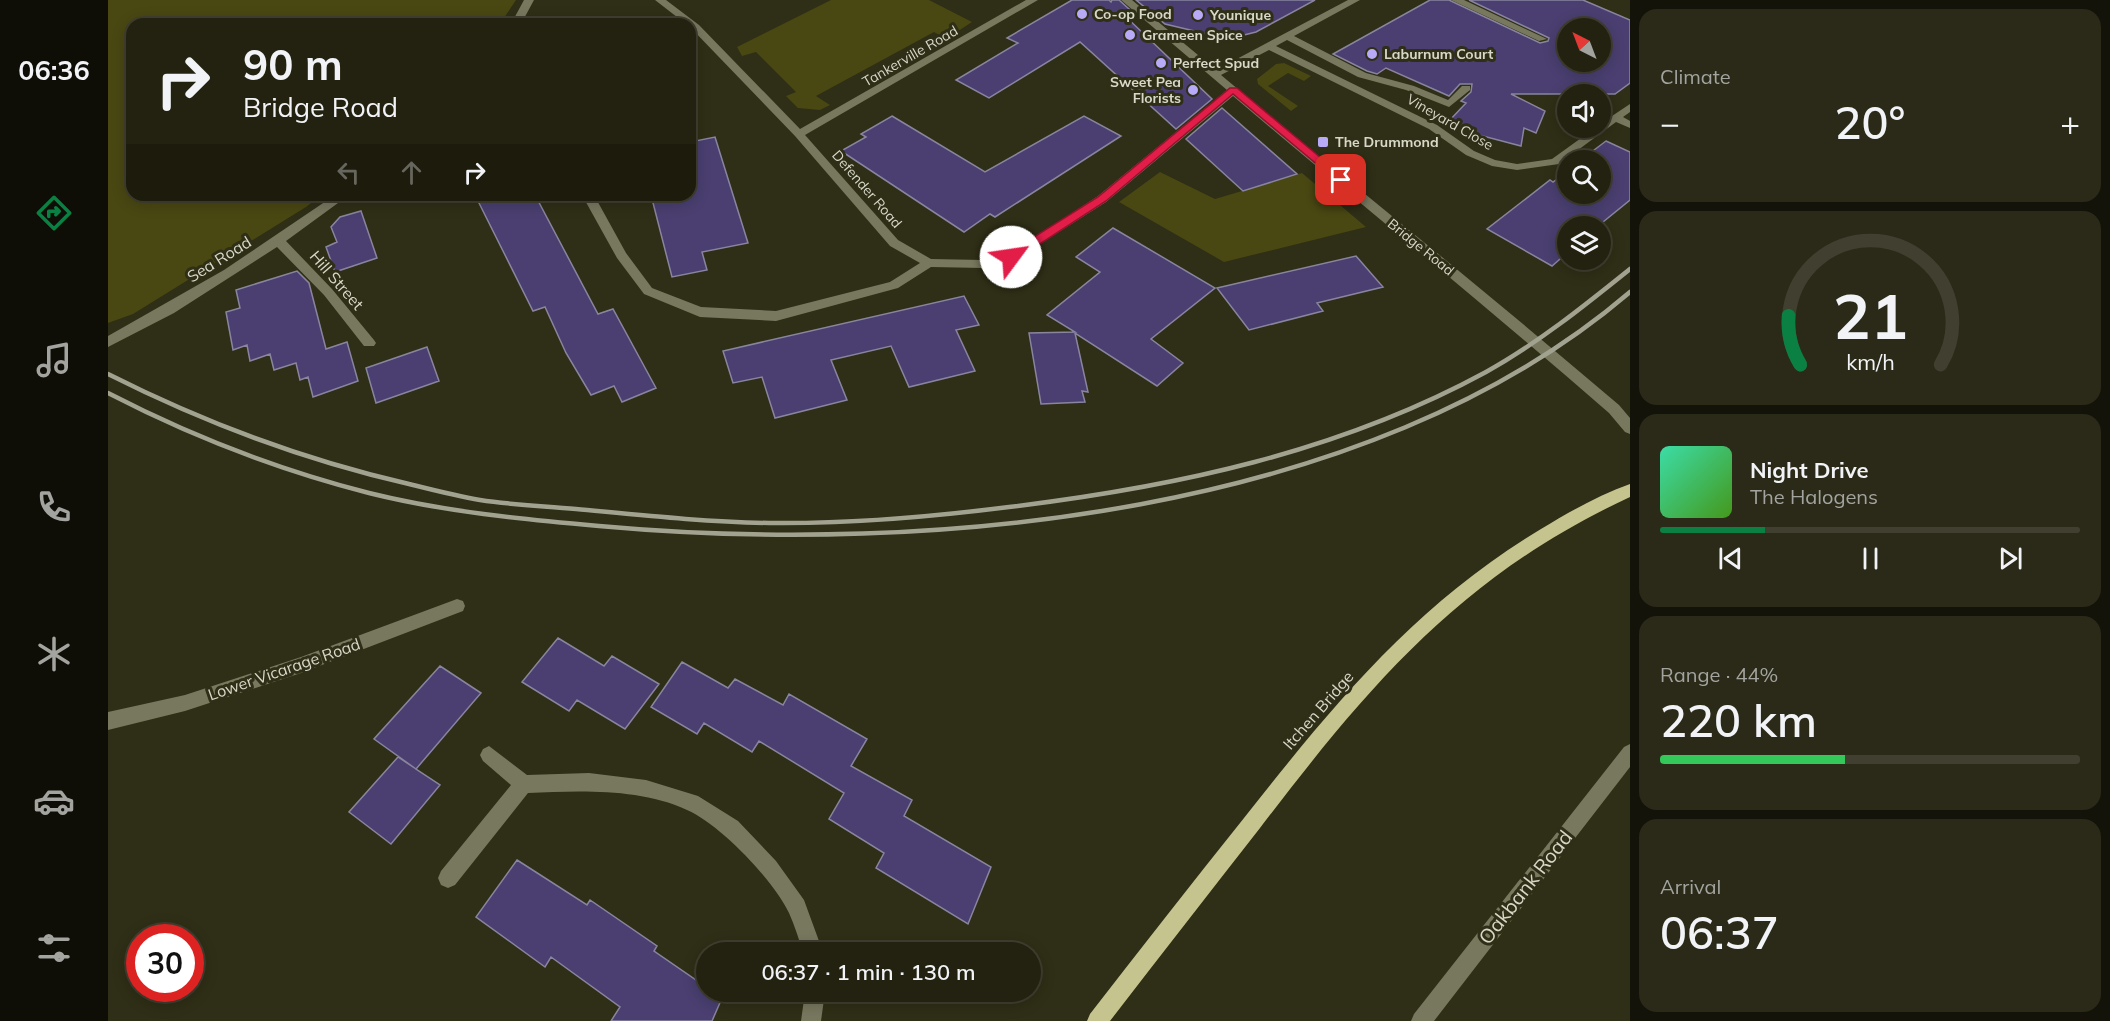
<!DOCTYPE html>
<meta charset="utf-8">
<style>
:root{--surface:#232210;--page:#2b2a19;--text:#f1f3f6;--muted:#a3a49f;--line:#403f30;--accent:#0b8043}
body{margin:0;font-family:Mulish,sans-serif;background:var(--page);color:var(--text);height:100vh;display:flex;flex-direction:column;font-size:22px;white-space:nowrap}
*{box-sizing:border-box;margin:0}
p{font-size:20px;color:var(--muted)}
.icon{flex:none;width:33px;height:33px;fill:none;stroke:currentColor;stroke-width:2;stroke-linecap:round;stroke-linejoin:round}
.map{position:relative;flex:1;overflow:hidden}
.details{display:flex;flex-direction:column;gap:9px;padding:9px;background:#131309;width:480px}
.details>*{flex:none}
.hud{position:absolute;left:18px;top:18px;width:570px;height:183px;border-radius:18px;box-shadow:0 3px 15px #0003,0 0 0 2px var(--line);background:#232210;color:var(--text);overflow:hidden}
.needle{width:39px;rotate:318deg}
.tools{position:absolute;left:1449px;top:18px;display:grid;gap:12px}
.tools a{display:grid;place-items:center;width:54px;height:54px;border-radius:50%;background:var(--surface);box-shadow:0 3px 15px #0003,0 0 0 2px var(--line);font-size:30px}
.speed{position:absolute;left:18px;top:924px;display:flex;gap:12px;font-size:30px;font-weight:700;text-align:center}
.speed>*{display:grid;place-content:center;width:78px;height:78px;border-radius:50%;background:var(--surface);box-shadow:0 3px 15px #0003,0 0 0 2px var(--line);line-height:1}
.speed .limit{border:9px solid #d22;background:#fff;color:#111}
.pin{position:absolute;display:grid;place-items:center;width:51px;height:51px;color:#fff;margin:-26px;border-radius:12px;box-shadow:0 3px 9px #0006}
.me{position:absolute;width:66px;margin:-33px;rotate:59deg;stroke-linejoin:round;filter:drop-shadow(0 0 4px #0008)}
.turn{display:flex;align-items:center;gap:21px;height:126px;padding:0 18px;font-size:27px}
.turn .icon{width:78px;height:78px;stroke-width:2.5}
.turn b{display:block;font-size:42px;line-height:51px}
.lanes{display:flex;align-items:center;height:57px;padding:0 18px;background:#0003;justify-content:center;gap:30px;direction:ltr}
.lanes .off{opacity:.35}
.big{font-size:45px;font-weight:600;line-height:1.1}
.details .widget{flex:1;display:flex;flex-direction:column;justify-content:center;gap:9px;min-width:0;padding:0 21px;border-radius:18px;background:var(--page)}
.details .dial{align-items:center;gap:0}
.dial svg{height:156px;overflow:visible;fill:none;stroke:var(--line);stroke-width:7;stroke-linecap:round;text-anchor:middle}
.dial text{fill:var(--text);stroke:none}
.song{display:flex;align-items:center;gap:18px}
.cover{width:72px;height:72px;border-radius:9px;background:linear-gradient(135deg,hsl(160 70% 55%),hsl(100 70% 35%))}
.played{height:6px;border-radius:3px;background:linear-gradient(90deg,var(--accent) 25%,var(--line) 25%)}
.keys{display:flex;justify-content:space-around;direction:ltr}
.heat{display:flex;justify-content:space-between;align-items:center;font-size:33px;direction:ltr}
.charge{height:9px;border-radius:4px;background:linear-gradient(90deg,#34c759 44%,var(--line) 0)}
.trip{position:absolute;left:588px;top:942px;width:345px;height:60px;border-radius:30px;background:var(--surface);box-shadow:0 3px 15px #0003,0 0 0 2px var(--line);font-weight:600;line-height:60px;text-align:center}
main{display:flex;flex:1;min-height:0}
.tabs{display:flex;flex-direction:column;width:108px;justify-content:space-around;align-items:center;background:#0e0e06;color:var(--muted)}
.tabs .icon{width:42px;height:42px}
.tabs .on{color:var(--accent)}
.tabs b{font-size:27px;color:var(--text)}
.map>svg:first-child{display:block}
</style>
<main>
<nav class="tabs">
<b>06:36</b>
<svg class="icon on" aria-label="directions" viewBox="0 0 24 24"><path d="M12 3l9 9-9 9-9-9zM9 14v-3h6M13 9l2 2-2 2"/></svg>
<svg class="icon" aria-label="music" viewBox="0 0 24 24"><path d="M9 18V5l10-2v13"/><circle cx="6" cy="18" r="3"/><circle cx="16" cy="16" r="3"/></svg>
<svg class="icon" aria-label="phone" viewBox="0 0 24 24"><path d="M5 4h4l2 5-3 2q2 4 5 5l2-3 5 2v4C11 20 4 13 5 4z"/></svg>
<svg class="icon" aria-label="climate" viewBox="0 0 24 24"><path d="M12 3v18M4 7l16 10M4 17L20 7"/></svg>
<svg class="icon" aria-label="car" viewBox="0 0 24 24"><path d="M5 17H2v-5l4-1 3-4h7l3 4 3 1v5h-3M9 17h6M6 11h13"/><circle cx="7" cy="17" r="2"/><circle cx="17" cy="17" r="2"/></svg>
<svg class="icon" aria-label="filters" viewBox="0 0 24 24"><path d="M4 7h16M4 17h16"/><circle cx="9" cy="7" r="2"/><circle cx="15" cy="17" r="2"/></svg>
</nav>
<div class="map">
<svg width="1522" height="1021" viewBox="0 0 1522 1021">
<rect width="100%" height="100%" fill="#2f2e16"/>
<path fill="#494712" d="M0,0H408L392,24H24V195H213L198,207L25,314L0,323Z
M723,0H821L864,22L838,39L826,32L708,96L722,105L712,110L690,108L678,96L688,92L648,52L634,56L629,47Z
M1176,63L1203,76L1196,81L1180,73L1160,86L1190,106L1183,111L1150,84L1149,79L1168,64Z
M1052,172L1107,199L1194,173L1258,227L1116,262L1011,202Z"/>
<path fill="#4a3f70" stroke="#89859f" stroke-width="1.5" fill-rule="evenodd" d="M964,0H1001L1003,2L1004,0H1011L1031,18L1016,15L1104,99L1068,129L972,42L881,98L848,80L910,43L899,38Z
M1028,0H1207L1148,32L1120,39L1057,24Z
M1322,0H1341L1432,43L1440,41L1441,38L1361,0H1475L1522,20V83L1507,94H1403L1437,111L1428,133L1416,128L1413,146L1367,134V132L1341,121L1358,103L1353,101L1363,92L1364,84H1352L1341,96L1278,68L1269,74L1259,71L1225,54ZM1460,28H1492V62H1460Z
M1114,108L1189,174L1135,191L1078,139Z
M784,116L877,172L976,116L1013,136L887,217L882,214L856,232L733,151L758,137L753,134Z
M607,137L640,243L594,252L599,270L564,277L543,195H582V142Z
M1498,141L1522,152V200L1490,226H1460V252L1444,266L1379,229L1442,180L1445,182L1460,171V194H1492V160H1473Z
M367,195H427L490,314L505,309L548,388L514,402L506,386L483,395L458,353L437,307L425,311Z
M253,211L269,258L227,272L218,247L229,242L223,227L232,217Z
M1005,228L1107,288L1043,339L1075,363L1049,386L967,333L980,392L974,391L977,402L933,404L921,333L967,332L939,315L992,272L968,257Z
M1248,256L1275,287L1209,303L1215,311L1141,330L1109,288Z
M189,271L201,283L218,349L239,342L250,381L205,397L200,377L192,380L188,363L166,370L162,354L142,361L139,345L125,350L118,312L132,308L128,290Z
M856,296L871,325L848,330L867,371L801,387L783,346L723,360L739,400L667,418L654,377L625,383L615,351Z
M319,347L331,381L268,403L258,368Z
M450,638L496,666L504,656L551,684L517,729L469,700L461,711L414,682Z
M574,662L620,688L627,679L675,705L681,694L759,739L743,766L804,800L796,816L883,867L860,924L768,868L776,853L721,819L736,793L651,741L644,752L596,723L589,734L543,707Z
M332,666L373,693L308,769L332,785L283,844L241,812L290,757L308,769L266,739Z
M409,860L479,905L482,900L549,946L546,951L598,987V992H604L614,998L604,1021H503L512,1007L443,957L437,967L368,917Z"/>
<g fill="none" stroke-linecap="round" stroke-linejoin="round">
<path fill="#78785f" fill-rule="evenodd" d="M416,0H426L413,24H403Z
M547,0H558L591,25L692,129L918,0H930L697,135L790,240L823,259L875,260L899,254L912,247L990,196L1119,90L1013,0H1024L1108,70L1240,0H1252L1186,36L1258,73L1306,86L1340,100L1354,86H1362V90L1341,107L1298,90L1250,77L1179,40L1168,46L1329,125L1366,151L1387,160L1409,164L1444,159L1487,128H1492V124L1522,104V112L1515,117L1522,121V128L1508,122L1451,164L1409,170L1384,166L1358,155L1321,129L1161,50L1113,75C1245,185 1380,293 1511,405L1522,418V434L1517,432L1501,413C1377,305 1250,202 1125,96L998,202L907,260L875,268L823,267L790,288L668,321L592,317L536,294L509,258L474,195H486L518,253L544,288L593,307L668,311L782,282L812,263L782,246L687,136L582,27V24H578Z
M1343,0H1356L1439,39L1431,41Z
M227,195H241L178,241L224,289L266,340L268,343L266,346H256L216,295L169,247L66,313L0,347V336L116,270Z
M349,599L355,601L357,606L355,611L193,673L77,711L0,730V712L77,695L193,657Z
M1522,744V767L1326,1021H1303L1306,1014L1516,747Z
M381,746L419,775L481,773L538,780L590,796L630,821L668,861L696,900L715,952H695C691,940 687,926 681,913C666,881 613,825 579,810C531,788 472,791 420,793L347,885L340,888L333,885L330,878L333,871L403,785L375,761L372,755L375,749Z
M697,992H717L713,1021H693Z"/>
<path fill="#c5c48f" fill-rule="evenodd" d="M1522,484V497C1354,575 1262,684 1152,828C1102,892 1052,956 1002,1021H979L982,1014C1033,948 1084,883 1136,818C1226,704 1307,605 1433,529C1461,512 1491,495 1522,484Z"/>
<path stroke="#a2a290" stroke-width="4.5" d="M0,374C97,423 196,460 301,484C325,490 348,496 372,500C404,505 436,506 468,509C532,515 596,522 661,523C741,524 822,517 901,507C1067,487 1231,452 1378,372C1430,343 1476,306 1522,269
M0,393C83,436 171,470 261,493C337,512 414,519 491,526C822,556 1261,516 1522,292"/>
</g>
<path fill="#e11d48" stroke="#92132f" stroke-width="1.5" d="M1122,88H1129L1237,178V182H1230L1125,94L998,201L907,260H899V254L990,197Z"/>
<g fill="#b9aaf7" stroke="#2f2e16" stroke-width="2">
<circle cx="974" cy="14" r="6"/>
<circle cx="1090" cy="15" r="6"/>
<circle cx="1022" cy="35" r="6"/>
<circle cx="1264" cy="54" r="6"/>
<circle cx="1053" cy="63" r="6"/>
<circle cx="1085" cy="90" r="6"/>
<rect x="1209" y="136" width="12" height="12" rx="3"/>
</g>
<g text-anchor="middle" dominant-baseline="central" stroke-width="6" stroke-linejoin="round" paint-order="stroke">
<g font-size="14" font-weight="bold" fill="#d8d8c9" stroke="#2f2e16" text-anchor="start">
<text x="986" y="14">Co-op Food</text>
<text x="1102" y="15">Younique</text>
<text x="1034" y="35">Grameen Spice</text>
<text x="1276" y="54">Laburnum Court</text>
<text x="1065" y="63">Perfect Spud</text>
<text x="1073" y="82" text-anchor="end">Sweet Pea<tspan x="1073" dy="16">Florists</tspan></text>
<text x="1227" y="142">The Drummond</text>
</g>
<g font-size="14" fill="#d8d8c9" stroke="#2f2e16">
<text transform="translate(802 56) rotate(-30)">Tankerville Road</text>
<text transform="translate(1342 122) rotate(30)">Vineyard Close</text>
<text transform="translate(759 189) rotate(49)">Defender Road</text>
<text transform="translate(1313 247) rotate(39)">Bridge Road</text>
</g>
<g font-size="16" fill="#d8d8c9" stroke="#2f2e16">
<text transform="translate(111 259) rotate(-32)">Sea Road</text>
<text transform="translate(229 280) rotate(49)">Hill Street</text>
<text transform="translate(176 669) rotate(-19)">Lower Vicarage Road</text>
<text transform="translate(1210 710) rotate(-49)">Itchen Bridge</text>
</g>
<g font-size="20" fill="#d8d8c9" stroke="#2f2e16">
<text transform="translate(1417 887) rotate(-52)">Oakbank Road</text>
</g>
</g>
</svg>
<div class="tools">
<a><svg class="needle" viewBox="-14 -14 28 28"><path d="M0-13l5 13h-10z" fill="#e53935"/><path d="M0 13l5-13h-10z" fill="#a3a49f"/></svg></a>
<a><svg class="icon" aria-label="sound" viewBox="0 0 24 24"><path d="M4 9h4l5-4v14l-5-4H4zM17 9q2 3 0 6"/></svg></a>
<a><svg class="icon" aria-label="search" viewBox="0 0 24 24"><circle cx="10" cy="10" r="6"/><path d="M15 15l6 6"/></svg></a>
<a><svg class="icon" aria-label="layers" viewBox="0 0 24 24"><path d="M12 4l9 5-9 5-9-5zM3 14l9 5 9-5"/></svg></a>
</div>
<div class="speed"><div class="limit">30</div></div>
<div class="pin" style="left:1233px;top:180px;background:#d93025"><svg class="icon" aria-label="arrive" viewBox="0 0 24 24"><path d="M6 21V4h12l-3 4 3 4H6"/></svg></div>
<svg class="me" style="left:903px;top:257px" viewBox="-20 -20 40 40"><circle r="19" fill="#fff"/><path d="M0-13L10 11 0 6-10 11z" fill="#e11d48"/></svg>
<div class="trip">06:37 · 1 min · 130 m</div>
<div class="hud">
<div class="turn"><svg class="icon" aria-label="right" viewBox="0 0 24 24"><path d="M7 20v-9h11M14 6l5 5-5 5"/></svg><div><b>90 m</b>Bridge Road</div></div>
<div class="lanes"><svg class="icon off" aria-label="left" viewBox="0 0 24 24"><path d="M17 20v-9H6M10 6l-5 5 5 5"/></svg><svg class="icon off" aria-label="ahead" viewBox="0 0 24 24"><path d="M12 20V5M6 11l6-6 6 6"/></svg><svg class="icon" aria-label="right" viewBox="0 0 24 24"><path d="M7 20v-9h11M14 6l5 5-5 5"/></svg></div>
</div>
</div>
<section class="details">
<div class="widget"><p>Climate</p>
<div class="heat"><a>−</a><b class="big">20°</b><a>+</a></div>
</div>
<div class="widget dial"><svg viewBox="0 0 100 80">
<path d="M14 69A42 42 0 1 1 86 69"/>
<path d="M14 69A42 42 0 0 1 8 44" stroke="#0b8043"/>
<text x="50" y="56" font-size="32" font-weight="700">21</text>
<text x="50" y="72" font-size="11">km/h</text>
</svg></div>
<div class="widget">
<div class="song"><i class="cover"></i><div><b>Night Drive</b><p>The Halogens</p></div></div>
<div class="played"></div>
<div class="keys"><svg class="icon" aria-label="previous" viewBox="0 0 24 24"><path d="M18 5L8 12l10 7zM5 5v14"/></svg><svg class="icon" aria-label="pause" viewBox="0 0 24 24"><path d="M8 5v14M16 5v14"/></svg><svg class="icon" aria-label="next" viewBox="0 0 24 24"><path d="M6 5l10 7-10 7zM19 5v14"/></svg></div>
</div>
<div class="widget"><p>Range · 44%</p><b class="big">220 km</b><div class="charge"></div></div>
<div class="widget"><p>Arrival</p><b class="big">06:37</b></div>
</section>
</main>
